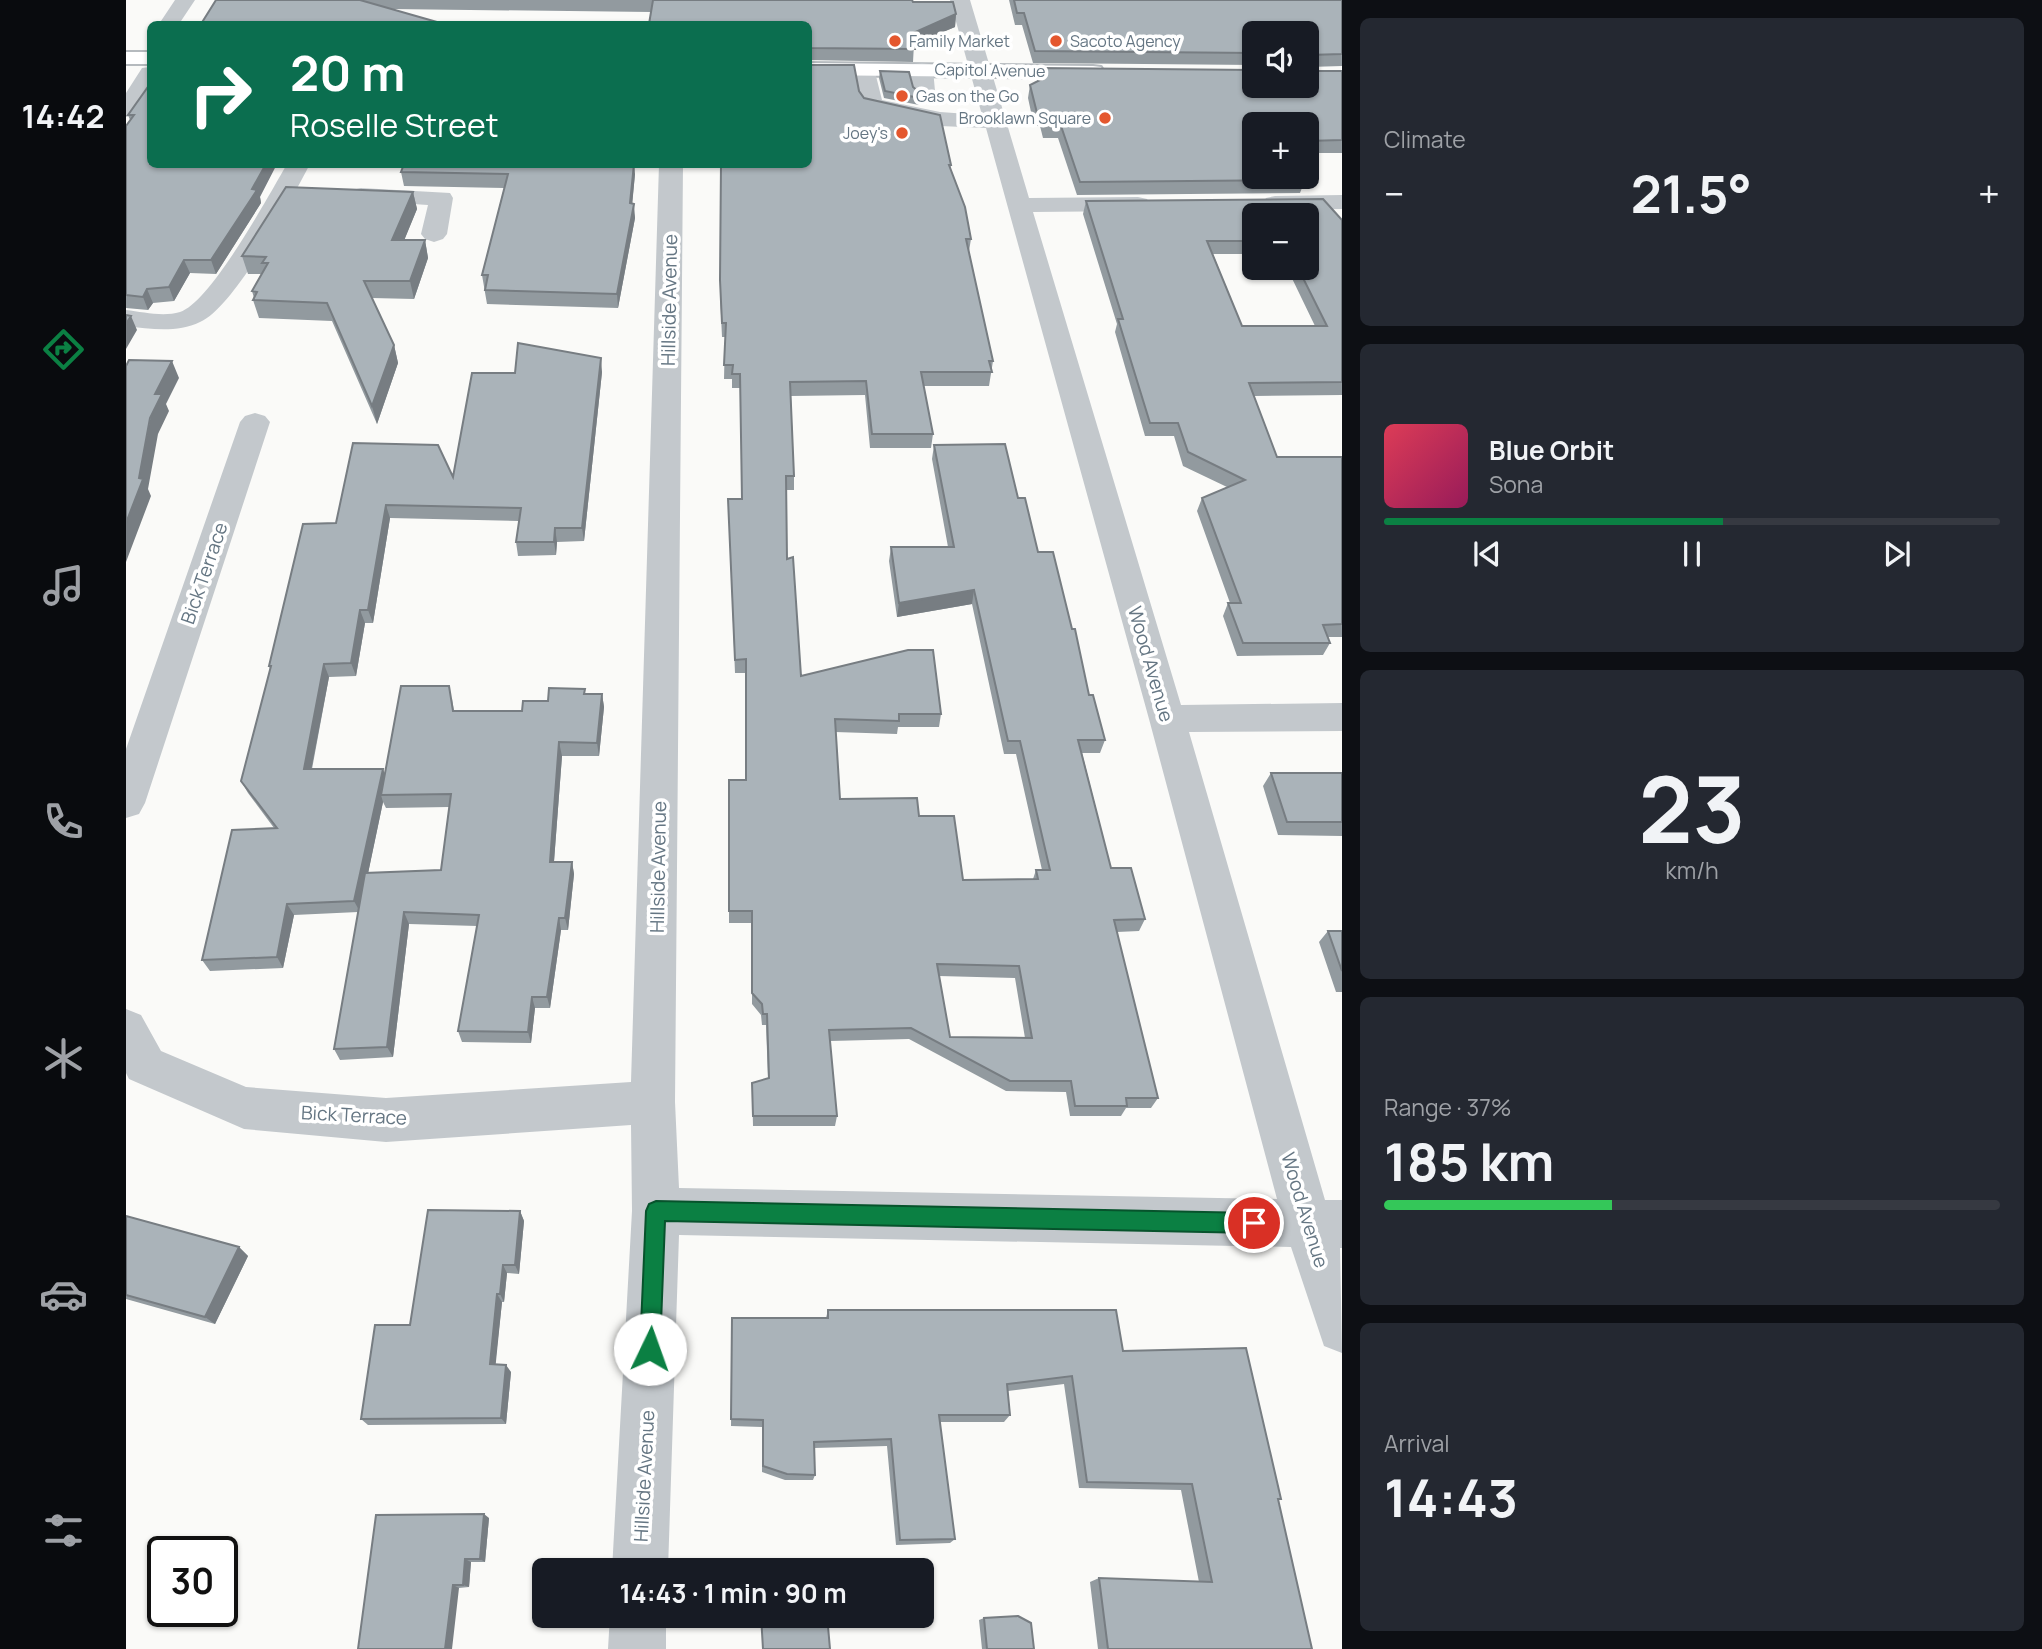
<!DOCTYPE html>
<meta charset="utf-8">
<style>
:root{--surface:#171b24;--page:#242831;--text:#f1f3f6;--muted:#9ea1a6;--line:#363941;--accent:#0b8043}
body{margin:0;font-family:Manrope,sans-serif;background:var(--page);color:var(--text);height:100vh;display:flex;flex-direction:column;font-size:26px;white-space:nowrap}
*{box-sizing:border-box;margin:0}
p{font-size:23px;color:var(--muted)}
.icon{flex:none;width:38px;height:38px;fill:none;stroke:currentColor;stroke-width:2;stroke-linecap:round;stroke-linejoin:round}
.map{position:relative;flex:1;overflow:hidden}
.details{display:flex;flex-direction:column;gap:18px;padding:18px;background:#0d0f14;width:700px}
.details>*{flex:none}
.guide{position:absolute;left:21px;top:21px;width:665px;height:147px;border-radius:10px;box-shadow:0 2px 5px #0004;background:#0b6e4f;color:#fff;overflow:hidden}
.tools{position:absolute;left:1116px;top:21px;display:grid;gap:14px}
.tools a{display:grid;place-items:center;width:77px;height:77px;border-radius:10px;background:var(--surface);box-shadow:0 2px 5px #0004;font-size:35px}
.speed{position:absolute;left:21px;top:1536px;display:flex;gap:14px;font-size:35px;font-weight:700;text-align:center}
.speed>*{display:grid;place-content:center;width:91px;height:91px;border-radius:50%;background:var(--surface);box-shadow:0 2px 5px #0004;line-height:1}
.speed .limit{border:4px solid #111;border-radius:10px;background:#fff;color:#111}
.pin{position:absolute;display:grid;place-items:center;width:60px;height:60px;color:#fff;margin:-30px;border:4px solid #fff;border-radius:50%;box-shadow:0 2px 7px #0007}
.me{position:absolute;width:77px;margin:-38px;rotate:3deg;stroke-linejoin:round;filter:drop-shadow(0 0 5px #0008)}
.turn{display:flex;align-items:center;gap:24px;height:147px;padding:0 28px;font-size:32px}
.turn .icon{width:91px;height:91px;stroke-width:2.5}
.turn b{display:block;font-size:49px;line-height:60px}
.big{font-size:52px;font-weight:700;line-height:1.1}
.details .tile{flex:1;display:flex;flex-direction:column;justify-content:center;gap:10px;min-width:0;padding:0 24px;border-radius:10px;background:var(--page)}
.details .dial{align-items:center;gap:0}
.dial b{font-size:91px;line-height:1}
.song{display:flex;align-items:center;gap:21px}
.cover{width:84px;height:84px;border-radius:10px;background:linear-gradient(135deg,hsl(350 70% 55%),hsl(330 70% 35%))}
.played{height:7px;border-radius:4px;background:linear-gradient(90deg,var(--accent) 55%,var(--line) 55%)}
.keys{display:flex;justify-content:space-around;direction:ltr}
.heat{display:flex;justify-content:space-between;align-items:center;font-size:38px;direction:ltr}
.charge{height:10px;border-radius:5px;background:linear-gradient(90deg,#34c759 37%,var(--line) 0)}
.trip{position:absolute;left:406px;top:1558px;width:402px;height:70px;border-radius:10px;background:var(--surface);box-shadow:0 2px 5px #0004;font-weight:700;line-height:70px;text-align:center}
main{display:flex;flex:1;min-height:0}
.tab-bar{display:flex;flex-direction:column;width:126px;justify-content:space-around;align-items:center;background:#090b0e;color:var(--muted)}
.tab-bar .icon{width:49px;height:49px}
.tab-bar .selected{color:var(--accent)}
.tab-bar b{font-size:32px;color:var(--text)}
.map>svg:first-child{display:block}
</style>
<main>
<nav class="tab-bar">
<b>14:42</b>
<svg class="icon selected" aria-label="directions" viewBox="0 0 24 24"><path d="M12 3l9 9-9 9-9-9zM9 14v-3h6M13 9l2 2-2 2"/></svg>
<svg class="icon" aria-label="music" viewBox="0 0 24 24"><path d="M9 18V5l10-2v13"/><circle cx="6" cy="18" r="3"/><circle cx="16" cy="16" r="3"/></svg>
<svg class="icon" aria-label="phone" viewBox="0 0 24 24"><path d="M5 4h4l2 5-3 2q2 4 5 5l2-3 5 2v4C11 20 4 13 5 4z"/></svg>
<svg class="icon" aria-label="climate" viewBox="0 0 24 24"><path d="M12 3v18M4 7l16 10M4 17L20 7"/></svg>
<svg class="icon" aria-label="car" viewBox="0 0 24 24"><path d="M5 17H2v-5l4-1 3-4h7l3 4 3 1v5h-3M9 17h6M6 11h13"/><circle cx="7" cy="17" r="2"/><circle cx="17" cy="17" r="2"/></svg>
<svg class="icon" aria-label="filters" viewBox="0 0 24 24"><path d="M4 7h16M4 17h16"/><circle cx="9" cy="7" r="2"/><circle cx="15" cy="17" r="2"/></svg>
</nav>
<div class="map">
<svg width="1216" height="1649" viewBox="0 0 1216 1649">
<rect width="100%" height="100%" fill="#fafaf8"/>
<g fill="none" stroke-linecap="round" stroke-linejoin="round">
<defs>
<path id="major" d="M0,52H24V64H0Z
M682,63L967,66L975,67L978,72L975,77L967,78L682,75Z"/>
</defs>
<use href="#major" stroke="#b5babe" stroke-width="4"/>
<path fill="#c3c8cc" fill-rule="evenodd" d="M49,0H69L53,24H33Z
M824,0H844L903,198L1012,197L1021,199L1024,204L1021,209L1012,211L907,212L1055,705L1216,703V731L1063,732L1199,1200H1216V1248H1214L1216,1353L1198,1346L1165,1247L553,1235L542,1570H486L506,1211L505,1125L260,1142L118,1129L3,1079L0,1073V1009L15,1015L35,1051L120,1087L260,1098L505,1082L533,164H557L549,1102L553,1188L1151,1199L1023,719L860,128L814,126L738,109L735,104L728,69L731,64H747L756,100L814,112L856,115Z
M796,63L804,64L807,69L809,91L806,96H790C785,88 783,72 788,64Z
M24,67V89L8,115L0,117V93L16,68Z
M161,164H184C165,200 109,307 74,322C51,333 25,329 0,326V310C17,312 37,317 54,312C85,302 143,195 161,164Z
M235,188L324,193L327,198L321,234L317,239L308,242L299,239L295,234L302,205L226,200L223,195L226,190Z
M1216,195V209L1149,210L1140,208L1137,203L1140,198L1149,196Z
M129,413L139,416L144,422L19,803L13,814L0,818V749L114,422L119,416Z
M484,1615H540V1649H482Z"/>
<use href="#major" fill="#fff" fill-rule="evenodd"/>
</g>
<path fill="#929a9f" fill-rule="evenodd" d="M90,0H786L787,2L830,14L829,27L788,44L787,62L682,60V24L525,12L264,9Z
M883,0H1216V66L1183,67V69L1185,71H1216V153H1181V124H1129L1179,180L1174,193L951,195L932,138H917L914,126H908L902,98L904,85L912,81L914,68L1181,86L1129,33V65L907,63L896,25H889Z
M754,71L787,87L793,98V105L758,98L753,78Z
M24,84L134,197L135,203L90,274L64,273L48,301L27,303L22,310L0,308V126L4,120L2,115Z
M733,91L738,98L825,165L824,169L845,239L843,251L867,361L863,386H798L807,434L805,448H744L739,395L665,396L668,476V490H660L661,559L675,676L815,714L813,727H772L771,734L709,732L714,799L793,816L837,880L907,879L910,870H916L890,754H878L846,604L771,617L763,561L765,547H822L806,459L808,445L892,498L912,552L979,740L974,753H956L985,868L1019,919L1013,931L991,932L1032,1098L1025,1108H1000L995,1116H944L940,1092L880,1091L783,1039L704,1041L711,1116L709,1126H627L626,1083L642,1078L640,1025H636L635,1015L626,1004V923H603V780H620V673H609L602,499H616L614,388H606V379H598L599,337H596L594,294L595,168H590V164H682ZM813,976L889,978L899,1038L824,1037Z
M275,172L509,174L506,204L509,218L492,308L361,304L356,275L378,188L278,186Z
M287,192L291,209L278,240H299L302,258L288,299L246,298L268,345L272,363L251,424L206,321L133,318L127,300L128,298L126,291L135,274H122L116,256Z
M1197,199L1216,220V395L1128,396L1151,457H1216V637H1202L1204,643L1197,655L1111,656L1097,616L1102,603H1104L1071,511L1076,498L1101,487L1057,466L1048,436H1019L989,332L991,324L957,214L960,201ZM1129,215H1181V268H1161L1189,326H1116L1087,254H1129Z
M476,372L458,541L431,542L430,555L392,556L390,542L393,521L264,518L247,623H239L230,676L203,677L186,769L259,774L326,699L328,711H396L422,701L460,694H476L478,707L473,756H436L428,862H446L448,874L442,930H435L424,1008H409L405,1043L336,1042L332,1031L351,926L283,924L267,1057L214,1060L208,1049L232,912L168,915L157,968L84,971L76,960L148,828L122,793L115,781L144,669L143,666L210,523L327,477ZM257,802L260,808L323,807L315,870L242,873Z
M1145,773H1216V836L1152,835L1137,786Z
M1202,931H1216V992H1210L1193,942Z
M394,1211L398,1221L393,1274L381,1273L378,1302H376L369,1365L385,1372L380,1424L242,1425L235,1419L284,1325Z
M0,1216L113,1247L122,1256L89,1324L0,1299Z
M702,1310L997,1351L1155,1499L1152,1500L1186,1649H972L964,1582L973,1578L1073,1582L1055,1490L953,1488L938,1384L882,1391L884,1415L878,1422H814L829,1539L824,1543L770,1545L761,1446L688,1448L689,1475L687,1480H659L636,1472V1427L605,1426L606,1318H700Z
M363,1518L359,1562H345L343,1587L333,1588L232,1649Z
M858,1618L908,1649H856L853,1620Z"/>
<path fill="#777d82" d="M830,14L829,27L786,45L787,33Z
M140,164H151L134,197L135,203L90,274L85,260Z
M508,164L509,174L505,217L504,203Z
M287,192L291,209L271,258L266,240Z
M508,204L509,218L492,308L491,294Z
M299,240L302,258L288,299L284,281Z
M58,260L64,273L48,301L43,287Z
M21,289L27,303L22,310L17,297Z
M5,316L11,330L0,349V324Z
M268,345L272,363L251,424L246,406Z
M475,358L476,372L458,541L456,528Z
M46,361L53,378L40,404L43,411L32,434L22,489L25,496L0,562V523L13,478L29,394Z
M260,505L264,518L247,623L242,610Z
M429,528L431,542L430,555L428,542Z
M848,590L846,604L771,617L773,603Z
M234,610L239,623L230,676L225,663Z
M198,664L203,677L183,781L178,769Z
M476,694L478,707L473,756L471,743Z
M433,742L436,756L427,874L424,862Z
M257,769L262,782L255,795L257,802L234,912L228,901Z
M446,862L448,874L442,930L439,918Z
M161,904L168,915L157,968L151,957Z
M278,912L283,924L267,1057L261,1047Z
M433,918L435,930L424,1008L421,997Z
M406,997L409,1008L405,1043L402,1032Z
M394,1211L398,1221L393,1274L389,1265Z
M113,1247L122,1256L89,1324L79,1317Z
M377,1265L381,1273L378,1302L374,1294Z
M371,1294L376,1302L369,1371L364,1364Z
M380,1365L385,1372L380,1424L375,1418Z
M358,1514L363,1518L359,1562L354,1559Z
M339,1559L345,1562L343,1587L337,1585Z
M327,1585L333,1588L326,1649H319Z"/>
<path fill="#aab3b9" stroke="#777d82" stroke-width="2" fill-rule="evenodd" d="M90,0H234L318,24H75Z
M527,0H786L787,2H827L830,14L787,33L789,49L682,48V24H523Z
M888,0H1216V54L1183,55V69L1185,71H1216V140L1181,141V124H1129V177H1176L1179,180L954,182L935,126L920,125L917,113H911L904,85L918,78L914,68L1129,70V86H1181V33H1129V53L909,51L898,13H891Z
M682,65H728L733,91L738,98L814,115L825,165H823L839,207L845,239H840L867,361H863L866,372H795L807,434H746L740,381L664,382L668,476H660L661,559L667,557L675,676L782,650H807L815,714H773V721L709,719L714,799L791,798L793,816H828L837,880L912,879L910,870H924L894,741H882L848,590L773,603L765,547H828L808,445L879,444L892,498H899L912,552H927L946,629H949L963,695H967L979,740H952L985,868H1005L1019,919L988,920L1032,1098H1000L1001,1106H949L945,1081H884L785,1028L703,1030L711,1116H627L626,1083L643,1078L641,1014H637L636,1004L626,993V911H603V780H620V659L609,660L602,499H616L614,374H606L607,365H598L600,323H596L594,280L595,164H682ZM811,964L893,966L906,1038L824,1037Z
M754,71L783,72L787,87L793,92V98L759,91Z
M24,84V164H140L126,189L131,190L85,260H58L43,287L21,289L17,297L0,295V126L8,115H2Z
M278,164H508L504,203L508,204L491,294L359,290L362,275H356L382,174L275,172Z
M160,187L287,192L266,240H299L284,281H238L268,345L246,406L201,303L127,300L131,292L126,291L142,263H136L140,257L116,256Z
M1197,199L1216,220V382L1123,383L1151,457H1216V624L1197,625L1204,643H1117L1102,603H1115L1076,498L1119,480L1062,452L1052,423H1024L992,319H997L960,201ZM1129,215H1181V268H1172L1201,326H1116L1081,241H1129Z
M0,315L5,316L0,324Z
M392,343L475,358L456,528H429L428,542H390L395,508L260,505L242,610H234L225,663L198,664L178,769H257L228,901L161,904L151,957L76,960L106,830L151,828L115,781L145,666H143L177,524L210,523L227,443L312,445L327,477L346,373H389Z
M3,360L46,361L29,394H36L24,418L13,478L17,479L0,523V366Z
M275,686H323L327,711H396L397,701H422L423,688L459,689L458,694H476L471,743L433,742L424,862H446L439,918H433L421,997H406L402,1032L332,1031L353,915L278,912L261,1047L208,1049L239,873L315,870L325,794L255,795Z
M1145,773H1216V822H1161Z
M1202,931H1216V971Z
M302,1210L394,1211L389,1265H377L374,1294H371L364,1364L380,1365L375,1418L235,1419L249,1325H284Z
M0,1216L113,1247L79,1317L0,1295Z
M702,1310H990L997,1351L1120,1348L1155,1499H1152L1186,1649H982L973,1578L1086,1582L1066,1484L961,1482L946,1376L881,1384L884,1415H813L829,1539L774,1540L765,1439L688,1442L689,1475L661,1474L637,1466V1420L605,1419L606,1318H702Z
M358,1514L354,1559H339L337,1585H327L319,1649H232L250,1515Z
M635,1615H701L704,1649H637Z
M892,1616L905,1623L908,1649H861L858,1618Z"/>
<path fill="#0b8043" stroke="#07532c" stroke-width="2" d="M530,1201L1128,1213L1135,1216L1138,1223L1135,1230L1128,1233L539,1221L534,1349L531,1356L524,1360L517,1356L514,1349L520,1211L523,1204Z"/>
<g fill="#e4572e" stroke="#fff" stroke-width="2.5">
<circle cx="769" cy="41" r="7"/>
<circle cx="930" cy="41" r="7"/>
<circle cx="776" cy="96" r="7"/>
<circle cx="979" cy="118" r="7"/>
<circle cx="776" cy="133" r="7"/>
</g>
<g text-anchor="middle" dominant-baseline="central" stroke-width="7" stroke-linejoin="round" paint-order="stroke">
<g font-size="16" fill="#657683" stroke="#fff" text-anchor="start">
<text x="783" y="41">Family Market</text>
<text x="944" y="41">Sacoto Agency</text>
<text x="790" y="96">Gas on the Go</text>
<text x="965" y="118" text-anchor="end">Brooklawn Square</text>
<text x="762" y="133" text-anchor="end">Joey's</text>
</g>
<g font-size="16" fill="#657683" stroke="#fff">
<text transform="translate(864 70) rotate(1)">Capitol Avenue</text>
</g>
<g font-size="19" fill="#657683" stroke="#fff">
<text transform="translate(543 300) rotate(-89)">Hillside Avenue</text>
<text transform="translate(78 573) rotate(-71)">Bick Terrace</text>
<text transform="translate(1025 664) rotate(74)">Wood Avenue</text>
<text transform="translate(532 867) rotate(-89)">Hillside Avenue</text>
<text transform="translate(228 1115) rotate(3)">Bick Terrace</text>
<text transform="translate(1179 1210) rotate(73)">Wood Avenue</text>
<text transform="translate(518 1476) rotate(-87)">Hillside Avenue</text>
</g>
</g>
</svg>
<div class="tools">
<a><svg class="icon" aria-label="sound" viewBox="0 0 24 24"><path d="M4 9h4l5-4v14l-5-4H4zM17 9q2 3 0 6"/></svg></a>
<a>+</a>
<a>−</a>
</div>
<div class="speed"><div class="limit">30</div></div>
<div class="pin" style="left:1128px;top:1223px;background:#d93025"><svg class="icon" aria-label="arrive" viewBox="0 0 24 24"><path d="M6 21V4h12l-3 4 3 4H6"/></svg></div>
<svg class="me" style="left:524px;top:1349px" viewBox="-20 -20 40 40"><circle r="19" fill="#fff"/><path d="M0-13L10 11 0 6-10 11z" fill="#0b8043"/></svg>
<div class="trip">14:43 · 1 min · 90 m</div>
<div class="guide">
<div class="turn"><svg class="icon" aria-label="right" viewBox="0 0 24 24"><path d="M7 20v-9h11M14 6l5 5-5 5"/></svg><div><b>20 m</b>Roselle Street</div></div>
</div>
</div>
<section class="details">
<div class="tile"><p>Climate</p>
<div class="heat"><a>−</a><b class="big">21.5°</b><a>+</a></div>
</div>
<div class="tile">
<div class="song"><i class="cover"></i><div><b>Blue Orbit</b><p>Sona</p></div></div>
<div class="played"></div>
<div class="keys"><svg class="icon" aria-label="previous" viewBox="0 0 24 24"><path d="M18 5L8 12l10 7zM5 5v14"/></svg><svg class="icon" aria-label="pause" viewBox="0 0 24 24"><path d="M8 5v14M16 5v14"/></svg><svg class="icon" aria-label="next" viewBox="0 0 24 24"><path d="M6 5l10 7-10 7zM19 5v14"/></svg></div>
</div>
<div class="tile dial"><b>23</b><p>km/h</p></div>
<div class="tile"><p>Range · 37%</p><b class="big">185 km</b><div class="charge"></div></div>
<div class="tile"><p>Arrival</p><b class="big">14:43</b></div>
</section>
</main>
